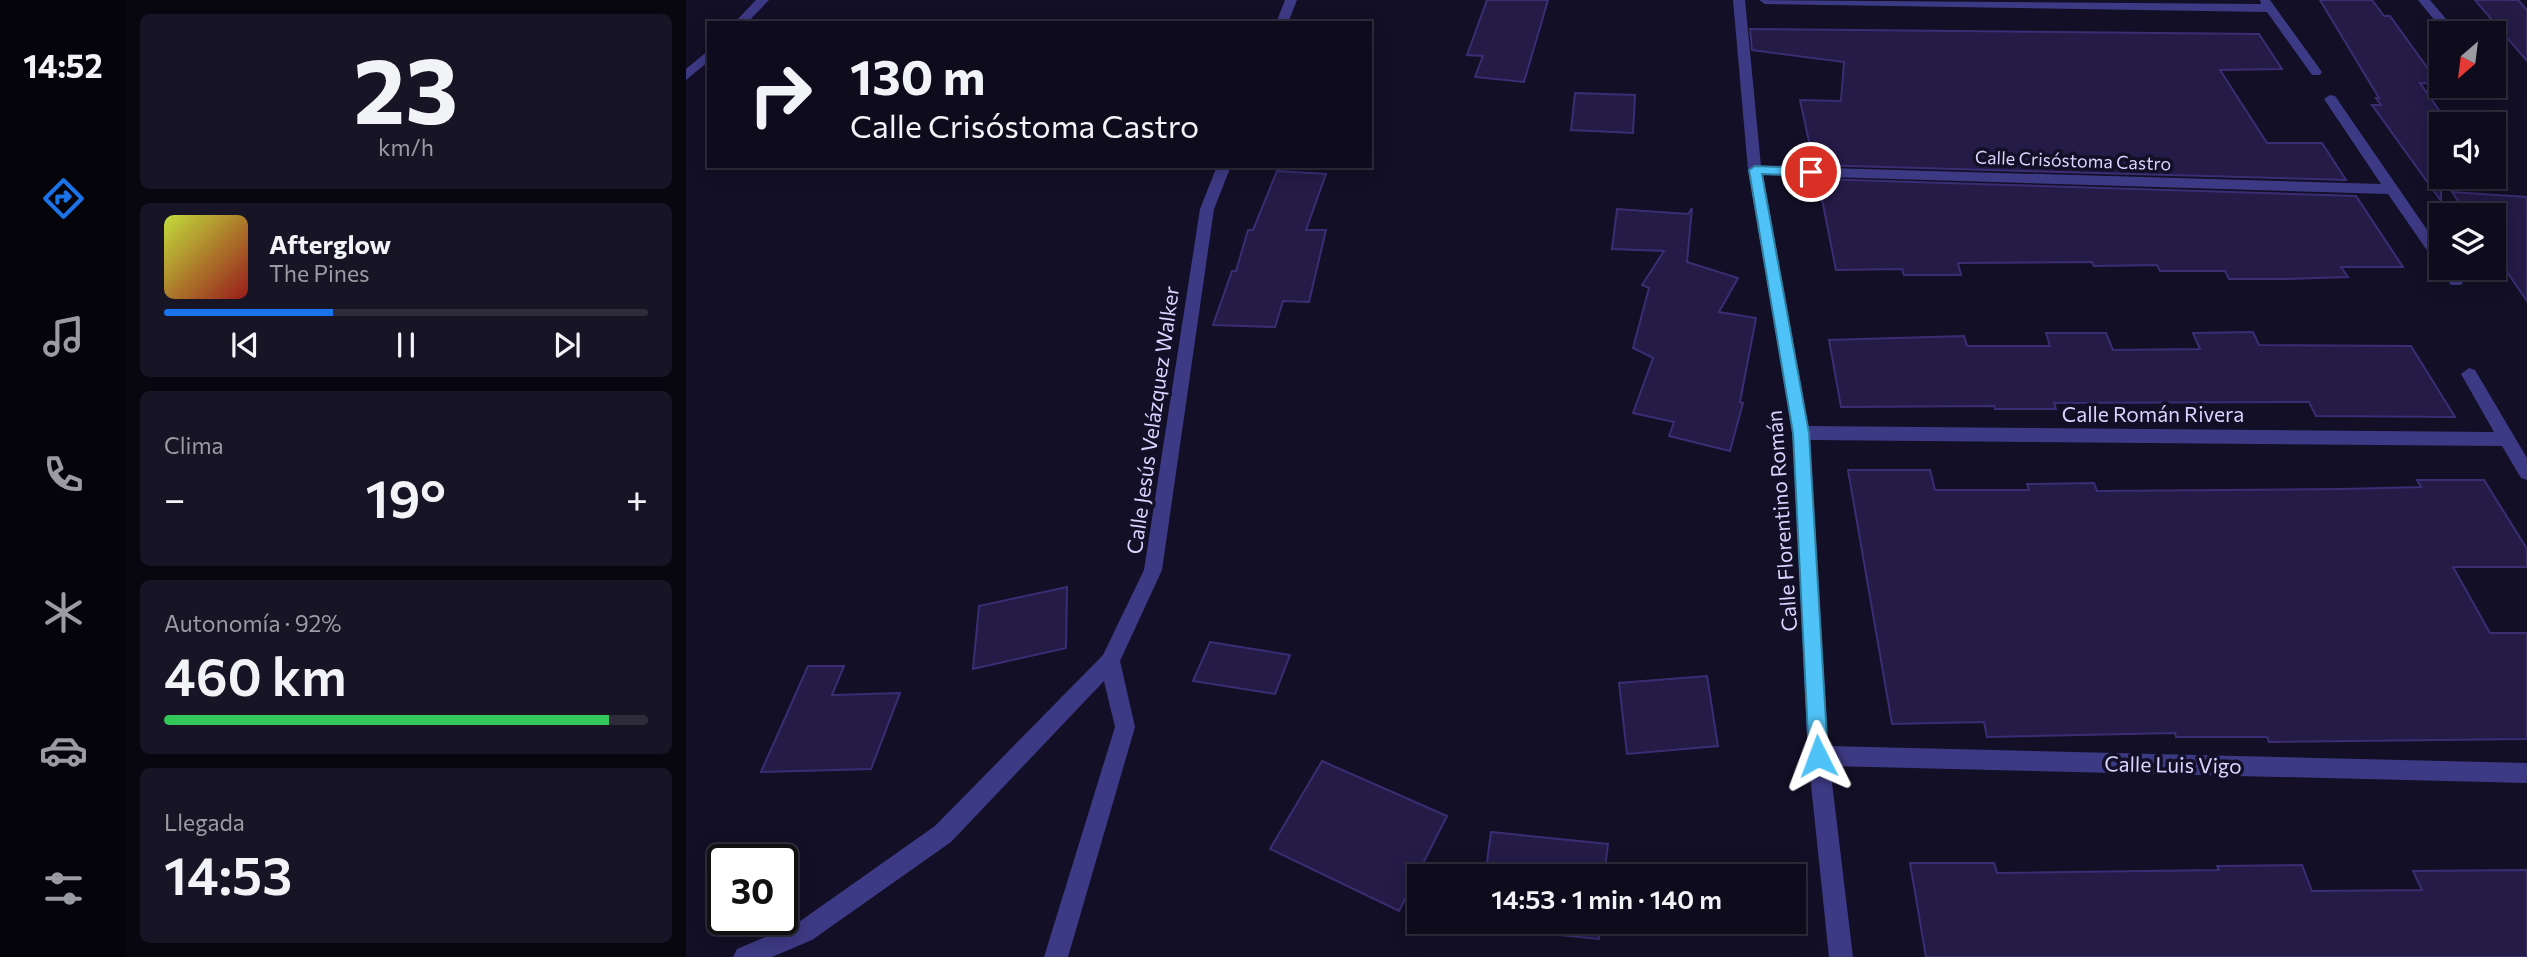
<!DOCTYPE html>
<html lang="es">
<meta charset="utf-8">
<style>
:root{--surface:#0e0b1c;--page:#171425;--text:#f1f3f6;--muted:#9b9ba3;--line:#2e2b3b;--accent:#1a73e8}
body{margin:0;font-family:Commissioner,sans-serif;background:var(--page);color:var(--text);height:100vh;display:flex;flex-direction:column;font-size:26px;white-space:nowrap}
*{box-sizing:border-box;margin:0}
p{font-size:23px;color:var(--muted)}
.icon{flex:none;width:38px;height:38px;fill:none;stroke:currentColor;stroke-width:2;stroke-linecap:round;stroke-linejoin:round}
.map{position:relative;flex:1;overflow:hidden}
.side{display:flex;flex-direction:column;gap:14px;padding:14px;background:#08060f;width:560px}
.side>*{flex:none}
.banner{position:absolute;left:21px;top:21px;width:665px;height:147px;border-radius:0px;box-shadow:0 4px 18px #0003,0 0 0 2px var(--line);background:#0e0b1c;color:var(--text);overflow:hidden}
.needle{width:46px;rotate:208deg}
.controls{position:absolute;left:1743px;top:21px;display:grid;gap:14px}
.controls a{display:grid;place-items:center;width:77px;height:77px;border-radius:0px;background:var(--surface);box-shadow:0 4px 18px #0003,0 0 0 2px var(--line);font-size:35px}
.speed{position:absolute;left:21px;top:844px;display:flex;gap:14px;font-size:35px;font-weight:700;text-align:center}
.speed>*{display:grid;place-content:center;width:91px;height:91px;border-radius:50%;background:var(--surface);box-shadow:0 4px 18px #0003,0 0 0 2px var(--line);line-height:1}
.speed .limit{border:4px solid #111;border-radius:10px;background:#fff;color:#111}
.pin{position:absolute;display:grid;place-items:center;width:60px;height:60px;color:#fff;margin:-30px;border:4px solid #fff;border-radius:50%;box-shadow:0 2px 7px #0007}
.me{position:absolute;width:77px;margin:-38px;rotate:357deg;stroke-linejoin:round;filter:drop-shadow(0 0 5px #0008)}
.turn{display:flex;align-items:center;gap:24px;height:147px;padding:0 28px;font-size:32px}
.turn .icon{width:91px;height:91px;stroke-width:2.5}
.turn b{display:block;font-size:49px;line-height:60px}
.big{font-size:52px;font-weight:600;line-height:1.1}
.side .widget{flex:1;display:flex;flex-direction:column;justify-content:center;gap:10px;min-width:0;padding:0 24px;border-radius:10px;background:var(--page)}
.side .dial{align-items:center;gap:0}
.dial b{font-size:91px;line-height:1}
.song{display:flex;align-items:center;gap:21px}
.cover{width:84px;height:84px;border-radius:10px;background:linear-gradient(135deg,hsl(70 70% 55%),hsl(0 70% 35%))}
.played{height:7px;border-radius:4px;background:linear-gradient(90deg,var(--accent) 35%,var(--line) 35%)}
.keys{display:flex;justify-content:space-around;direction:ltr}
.heat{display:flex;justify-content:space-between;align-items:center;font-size:38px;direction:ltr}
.charge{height:10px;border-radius:5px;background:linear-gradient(90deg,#34c759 92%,var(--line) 0)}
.trip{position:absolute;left:721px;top:864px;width:399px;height:70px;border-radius:0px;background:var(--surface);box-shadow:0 4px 18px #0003,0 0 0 2px var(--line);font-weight:600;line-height:70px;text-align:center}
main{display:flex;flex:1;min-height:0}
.tabs{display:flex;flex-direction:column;width:126px;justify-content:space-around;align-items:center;background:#06040b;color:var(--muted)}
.tabs .icon{width:49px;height:49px}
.tabs .on{color:var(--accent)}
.tabs b{font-size:32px;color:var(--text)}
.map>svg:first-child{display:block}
</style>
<main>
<nav class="tabs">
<b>14:52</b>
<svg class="icon on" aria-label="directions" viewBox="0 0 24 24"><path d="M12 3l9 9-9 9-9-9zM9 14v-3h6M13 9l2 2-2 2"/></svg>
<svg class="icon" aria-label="music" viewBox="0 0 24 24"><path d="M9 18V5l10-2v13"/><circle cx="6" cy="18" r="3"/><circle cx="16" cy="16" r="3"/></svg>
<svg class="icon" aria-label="phone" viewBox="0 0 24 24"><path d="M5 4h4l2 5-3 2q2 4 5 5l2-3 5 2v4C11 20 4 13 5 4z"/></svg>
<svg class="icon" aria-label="climate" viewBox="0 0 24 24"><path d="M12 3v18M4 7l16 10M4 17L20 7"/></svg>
<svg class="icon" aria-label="car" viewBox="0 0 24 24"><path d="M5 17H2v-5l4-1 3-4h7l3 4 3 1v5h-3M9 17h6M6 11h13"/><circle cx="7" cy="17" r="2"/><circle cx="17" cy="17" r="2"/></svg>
<svg class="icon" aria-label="filters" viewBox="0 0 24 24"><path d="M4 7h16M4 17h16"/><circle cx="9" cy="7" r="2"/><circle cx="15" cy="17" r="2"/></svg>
</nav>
<section class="side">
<div class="widget dial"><b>23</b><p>km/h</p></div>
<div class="widget">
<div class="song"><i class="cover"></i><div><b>Afterglow</b><p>The Pines</p></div></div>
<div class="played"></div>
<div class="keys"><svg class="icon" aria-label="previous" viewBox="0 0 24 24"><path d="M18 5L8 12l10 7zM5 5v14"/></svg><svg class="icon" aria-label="pause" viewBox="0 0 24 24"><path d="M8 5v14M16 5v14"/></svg><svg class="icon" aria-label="next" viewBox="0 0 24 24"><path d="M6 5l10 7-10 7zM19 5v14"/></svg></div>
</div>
<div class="widget"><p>Clima</p>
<div class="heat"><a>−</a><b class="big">19°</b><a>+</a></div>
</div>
<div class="widget"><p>Autonomía · 92%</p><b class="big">460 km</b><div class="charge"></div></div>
<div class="widget"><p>Llegada</p><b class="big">14:53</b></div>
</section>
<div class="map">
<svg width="1841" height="957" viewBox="0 0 1841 957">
<rect width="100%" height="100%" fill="#130f26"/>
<path fill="#241b47" stroke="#3b2d73" stroke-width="2" d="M801,0H862L838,82L789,77L797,56L781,55Z
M1634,0H1686L1698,16H1704L1753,84L1734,83L1755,113V201L1686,105H1695L1690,98H1693Z
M1789,0H1832L1841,10V61Z
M1064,29L1573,34L1596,69L1534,70L1581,143H1636L1660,180L1128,165L1114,100L1155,101L1158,62L1066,50Z
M889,93L949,95L947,133L885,130Z
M591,171L640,174L620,230H640L623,302L597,301L589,327L527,325L546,271H550L562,230H567Z
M1132,179L1670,196L1717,267H1655L1662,277L1602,279H1543L1539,271H1474L1471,265L1408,266L1406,262L1272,263L1275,275H1218L1216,269L1150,270Z
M1766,192L1841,197V301L1808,253V215H1782Z
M1006,208L1001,262L1052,278L1033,312L1070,318L1054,402L1057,403L1044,451L983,436L988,422L947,413L967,358L947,348L963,288L956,285L978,251L926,249L931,209L1002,214Z
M1567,332L1573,345L1725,346L1769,417L1630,416L1623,402L1368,403L1370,409H1309L1308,406L1155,407L1143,340L1278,336L1281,346H1364L1360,333H1420L1427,350L1514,349L1507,333Z
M1162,470H1244L1249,490H1343L1341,484L1408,483L1411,491L1656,489L1735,487L1731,480H1798L1841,549V567H1767L1804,633H1841V739L1583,742L1581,737H1490L1489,733L1301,737L1298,722L1206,724Z
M381,587L380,648L287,669L293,606Z
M524,642L604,655L589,694L507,681Z
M122,666H158L146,695L214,693L185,769L75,772Z
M1021,676L1032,746L941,754L933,683Z
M636,761L761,816L713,911L584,849Z
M805,832L922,844L918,877H799Z
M1224,863H1308L1311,873L1533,870L1531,866L1616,865L1626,891L1736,890L1727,871L1841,870V957H1240Z
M792,922H914L913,939L791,927Z"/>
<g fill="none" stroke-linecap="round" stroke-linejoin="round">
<path fill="#3d3a85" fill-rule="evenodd" d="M70,0H83L61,23H48Z
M599,0H611L602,23H590Z
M1047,0H1059L1075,166L1695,184L1638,99L1644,95L1649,96L1755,250V268H1768L1778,281L1775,285H1765L1702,194L1077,175L1122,426L1808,432L1775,374L1783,368L1789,370L1841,458V480L1835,478L1816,446L1124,440L1142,746L1841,763V783L1144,766L1167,957H1143L1122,756L1107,433L1062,170Z
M1073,0L1575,4L1574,0H1584L1636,72L1634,75H1626L1581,12L1079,4Z
M1732,0H1744L1766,26V32H1758Z
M23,50V61L0,80V69Z
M531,166H545L528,209L476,570L434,661L449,727L382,957H358L429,727L418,681L265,842L126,940L86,957H47L51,949L110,924L249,826L417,655L458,570L514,209Z"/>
</g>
<path fill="#4fc3f7" stroke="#337fa1" stroke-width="2" d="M1069,166L1125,168L1131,172L1125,176L1076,174L1123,433L1142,756L1139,762L1132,765L1126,762L1123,756L1107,433L1063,170Z"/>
<g text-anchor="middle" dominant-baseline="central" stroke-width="7" stroke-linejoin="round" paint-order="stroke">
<g font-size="18" fill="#d9d4ff" stroke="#130f26">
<text transform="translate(1387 160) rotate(2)">Calle Crisóstoma Castro</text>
</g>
<g font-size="21" fill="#d9d4ff" stroke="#130f26">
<text x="1467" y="413">Calle Román Rivera</text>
<text transform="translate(466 420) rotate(-82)">Calle Jesús Velázquez Walker</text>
<text transform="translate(1095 521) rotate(-94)">Calle Florentino Román</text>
<text transform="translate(1487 764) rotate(1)">Calle Luis Vigo</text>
</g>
</g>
</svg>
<div class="controls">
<a><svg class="needle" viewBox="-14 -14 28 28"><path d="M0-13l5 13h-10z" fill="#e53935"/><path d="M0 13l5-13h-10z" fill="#9b9ba3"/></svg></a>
<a><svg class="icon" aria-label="sound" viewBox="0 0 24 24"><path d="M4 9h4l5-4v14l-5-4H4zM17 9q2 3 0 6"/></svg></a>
<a><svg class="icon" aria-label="layers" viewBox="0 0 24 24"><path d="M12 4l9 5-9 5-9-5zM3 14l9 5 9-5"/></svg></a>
</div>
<div class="speed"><div class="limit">30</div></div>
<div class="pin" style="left:1125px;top:172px;background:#d93025"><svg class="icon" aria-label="arrive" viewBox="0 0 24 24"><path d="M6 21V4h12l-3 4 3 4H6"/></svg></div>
<svg class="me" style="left:1132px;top:756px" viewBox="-20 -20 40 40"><path d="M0-17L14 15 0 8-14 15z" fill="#4fc3f7" stroke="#fff" stroke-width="4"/></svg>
<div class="trip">14:53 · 1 min · 140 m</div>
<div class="banner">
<div class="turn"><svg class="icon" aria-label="right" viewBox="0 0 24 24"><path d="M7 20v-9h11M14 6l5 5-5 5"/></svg><div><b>130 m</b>Calle Crisóstoma Castro</div></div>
</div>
</div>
</main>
